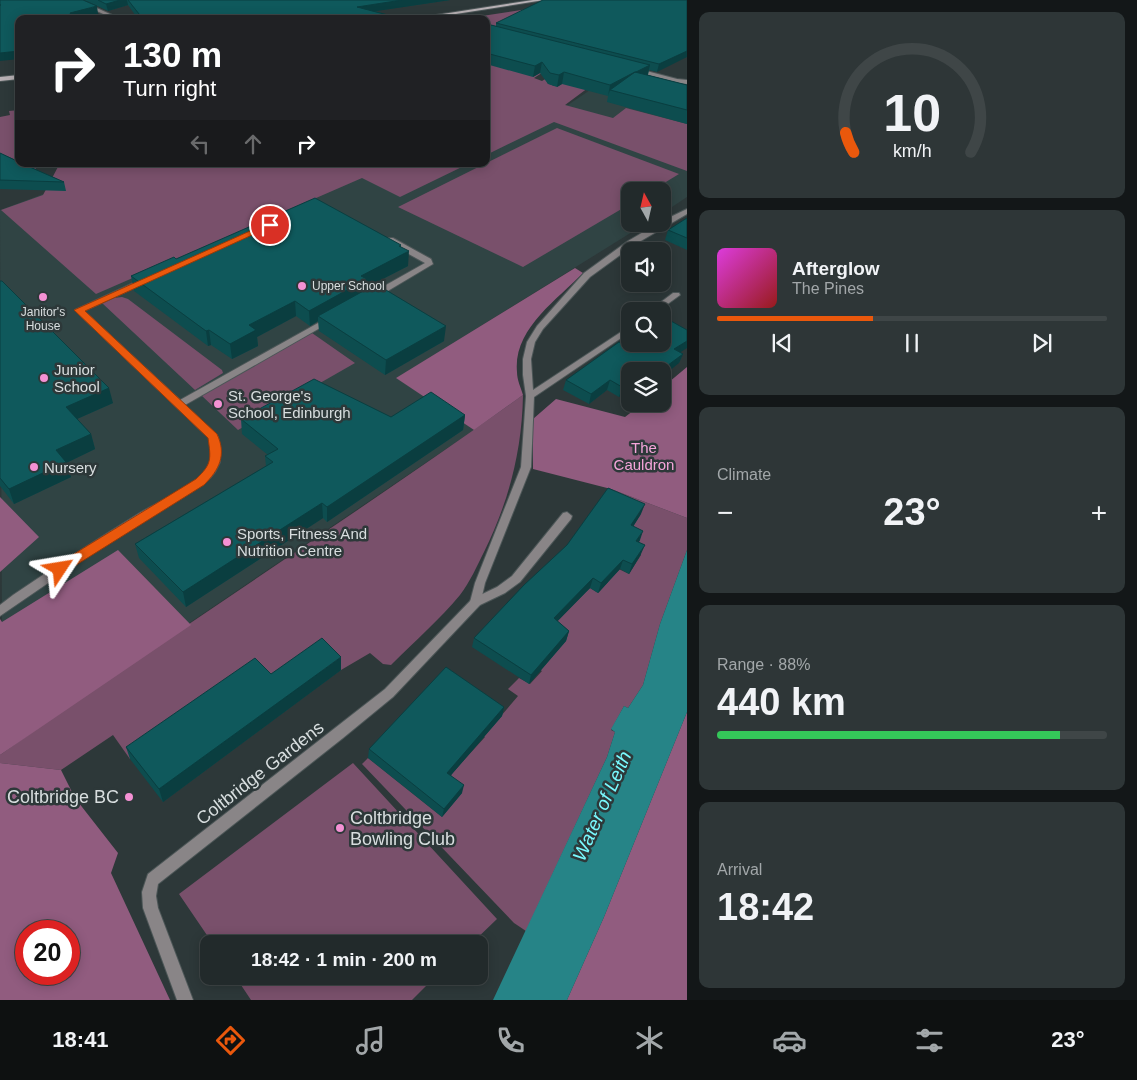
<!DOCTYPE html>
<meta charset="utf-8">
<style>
:root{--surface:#222a2b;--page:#2e3637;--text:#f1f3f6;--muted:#a2a7a9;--line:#3f4647;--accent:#ea580c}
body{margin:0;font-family:Arial,sans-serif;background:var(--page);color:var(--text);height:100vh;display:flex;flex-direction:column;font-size:19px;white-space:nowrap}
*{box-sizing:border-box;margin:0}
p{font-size:16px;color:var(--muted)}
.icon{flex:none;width:28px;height:28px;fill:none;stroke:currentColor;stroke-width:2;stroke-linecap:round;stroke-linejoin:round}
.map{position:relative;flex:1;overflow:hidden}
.details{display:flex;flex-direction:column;gap:12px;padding:12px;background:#131718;width:450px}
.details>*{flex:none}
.hud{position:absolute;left:15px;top:15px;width:475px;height:152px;border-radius:10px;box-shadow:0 2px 12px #0003,0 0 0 1px var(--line);background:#202124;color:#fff;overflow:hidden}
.needle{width:32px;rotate:352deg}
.fabs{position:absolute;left:621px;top:182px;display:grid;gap:10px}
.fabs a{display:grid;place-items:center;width:50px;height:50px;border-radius:10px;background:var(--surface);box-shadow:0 2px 12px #0003,0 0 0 1px var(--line);font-size:25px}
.speed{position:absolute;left:15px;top:920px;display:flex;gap:10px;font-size:25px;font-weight:700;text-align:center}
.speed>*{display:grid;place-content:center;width:65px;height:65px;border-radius:50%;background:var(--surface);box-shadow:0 2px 12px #0003,0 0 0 1px var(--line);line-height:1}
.speed .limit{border:8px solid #d22;background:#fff;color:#111}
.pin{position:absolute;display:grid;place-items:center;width:42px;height:42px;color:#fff;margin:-21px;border:2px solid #fff;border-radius:50%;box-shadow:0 1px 5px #0007}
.me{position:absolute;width:55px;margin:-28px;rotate:57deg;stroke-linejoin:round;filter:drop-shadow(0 0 4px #0008)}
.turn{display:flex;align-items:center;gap:18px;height:105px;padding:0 25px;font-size:22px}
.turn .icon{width:65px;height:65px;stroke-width:2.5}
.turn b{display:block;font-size:35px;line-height:42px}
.lanes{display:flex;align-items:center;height:48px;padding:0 25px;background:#0003;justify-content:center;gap:25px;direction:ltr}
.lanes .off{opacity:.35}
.big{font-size:38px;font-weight:700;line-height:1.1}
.details .widget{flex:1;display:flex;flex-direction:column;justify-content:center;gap:8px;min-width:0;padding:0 18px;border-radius:10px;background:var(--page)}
.details .dial{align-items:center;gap:0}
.dial svg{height:130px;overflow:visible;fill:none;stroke:var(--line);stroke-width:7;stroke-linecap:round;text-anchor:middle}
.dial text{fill:var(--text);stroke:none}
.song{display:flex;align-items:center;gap:15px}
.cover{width:60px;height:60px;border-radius:8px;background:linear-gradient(135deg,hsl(300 70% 55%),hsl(0 70% 35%))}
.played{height:5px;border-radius:2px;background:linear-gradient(90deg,var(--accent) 40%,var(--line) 40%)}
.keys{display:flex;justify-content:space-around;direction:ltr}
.heat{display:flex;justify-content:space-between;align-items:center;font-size:28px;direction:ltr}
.charge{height:8px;border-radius:4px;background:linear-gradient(90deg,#34c759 88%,var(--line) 0)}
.trip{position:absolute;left:200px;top:935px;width:288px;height:50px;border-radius:10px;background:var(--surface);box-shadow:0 2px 12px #0003,0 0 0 1px var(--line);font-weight:700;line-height:50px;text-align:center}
.tab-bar{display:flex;height:80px;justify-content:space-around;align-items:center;background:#0e1111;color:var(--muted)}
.tab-bar .icon{width:35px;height:35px}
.tab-bar .selected{color:var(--accent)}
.tab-bar b{font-size:22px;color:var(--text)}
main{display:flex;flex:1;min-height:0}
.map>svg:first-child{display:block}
</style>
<main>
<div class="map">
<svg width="687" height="1000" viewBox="0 0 687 1000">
<rect width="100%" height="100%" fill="#2d3839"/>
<path fill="#304444" d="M618,71L687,88V197L663,213L662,191H630V224H645L397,378L474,430L83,695L0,640L2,622L0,210L124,164H486V83L568,105Z"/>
<path fill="#79506b" d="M535,8L522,31L486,25V19H462Z
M486,64H556L534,78L542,81L550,76L547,83L554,86L582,71L596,82L565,105L613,118L626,108L687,124V171L554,122L486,155Z
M19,110V164H468L400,197L362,178L96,294L1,210L43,195L59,165L39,164L33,172L0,162V117L10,115L9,111Z
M557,128L679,174L651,191H630V204L523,267L398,207Z
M122,297L128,299L222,370L223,373L195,390L102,303L114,298Z
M312,333L355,363L238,430L201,395Z
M523,395C522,451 509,501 484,552C477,566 470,582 460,595C440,619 415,641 393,663L391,665L383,664L370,653L341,670L273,687L257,671L130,759L113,735L61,770L0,763V755C172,632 351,518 523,395Z
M611,489L687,518V550L660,624L643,685L628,708L624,706L611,730L615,732L607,757L526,931L514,923L362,764L368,758L442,817L445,781L485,737L474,729L495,723L518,696L508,689L519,678L530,684L542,671L532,664L546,625L590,588L598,593L608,582L571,546L629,574L641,555L605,498Z
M353,763L497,919L471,944H213L179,894Z
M235,976H436L412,1000H251Z"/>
<path fill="#915c7f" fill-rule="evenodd" d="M575,268L583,273C557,300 513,329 517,372C517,380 521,388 523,395L474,430L396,378Z
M687,367V518L611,489L533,469V419L556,399L625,417L642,404H662L663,387Z
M0,497L39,537L0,572Z
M118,550L191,625L0,755V619L2,622Z
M687,712V1000H567L604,917Z
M0,763L61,770L75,798L118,853L111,873L170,1000H0ZM69,931V974H26V931Z"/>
<path fill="#268487" d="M687,550V712L604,917L567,1000H493L607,757L615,732L611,729L624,706L628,708L643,685L660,624Z"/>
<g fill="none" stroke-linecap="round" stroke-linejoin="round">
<defs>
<path id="lane" d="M687,209V214L634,245L590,277L543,329L535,342L531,359L533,390L630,326V332L534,397L531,467L485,583L480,605L476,606L472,605L470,602L475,583L521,467L526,396L523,375V359L527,342L537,326L584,273L628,241L657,224H662V221Z
M387,238H393L431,259L433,264L376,298H370V294L425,263L387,242Z
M142,279H145L149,281L84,311L180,400L327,318H330L334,320L185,405L218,437L220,449V462L215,472L210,478L193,491L92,553L0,616V605L13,595C54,567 96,540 138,514C156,503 197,485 208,468C214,460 211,447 209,438L75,310Z
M673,293H679L680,295L658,311H649Z"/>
<path id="street" d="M73,0H79L121,19H114Z
M635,68L677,79L687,80V84L677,83L633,71L632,70Z
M567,512L572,516L571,519L520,582L505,593L480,605L393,697L343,738L158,884L156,896L158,908L193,1000H177L143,908L142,892L148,874L385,689L472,599L497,587L512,576L563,513Z"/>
<path id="secondary" d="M533,0H544L424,19H410Z
M19,75V79L0,81V77Z"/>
</defs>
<use href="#lane" stroke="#4c5657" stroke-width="2"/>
<use href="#street" stroke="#4c5657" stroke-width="2"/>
<use href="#secondary" stroke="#4c5657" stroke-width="2"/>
<use href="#lane" fill="#898587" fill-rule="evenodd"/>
<use href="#street" fill="#898587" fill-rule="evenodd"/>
<use href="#secondary" fill="#b8b1b5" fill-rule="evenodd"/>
</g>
<path fill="#0d4d4f" d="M84,0H450L375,11L403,19H138L128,5L108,11Z
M687,0L657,72L649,70L648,75L687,85V124L607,102L608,96L562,84L557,87L548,84L540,73L533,77L486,64V25L496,26V23Z
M0,153L64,182L66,191L0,189Z
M687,218V250L665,240L668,230Z
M401,247L408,266L367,287V289L444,341L385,375L319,331L318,321L310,326L296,316L257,337L258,346L232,359L211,345L208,346L134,291L131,276L176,259Z
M0,281L113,403L77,419L91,434L95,449L66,463L71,477L14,504L0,486Z
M629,347L680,353L683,354L679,363L630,371V389L619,397L607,390L589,404L563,390L566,380Z
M465,415L463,430L327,522L323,518L186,607L139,558L135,544L266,466L265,456L268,455L242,434L241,419L391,417Z
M641,514L633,526L640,540L639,542L641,554L629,574L620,569L598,593L590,588L557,621L569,631L566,641L529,684L472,647L474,638Z
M341,670L163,802L130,759L126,747L271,674Z
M504,707L502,716L451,775L462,793L442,817L368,758L369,749Z"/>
<path fill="#0a3e40" d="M120,0H127L128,5L108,11L106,4Z
M402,0H450L357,14V7Z
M97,6L98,14L79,19H71L70,13Z
M19,51V59L0,61V53Z
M687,51V57L657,72L659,64Z
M542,62L540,73L533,77L535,66Z
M650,65L647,77L610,90L608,96L610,85Z
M564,72L562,84L557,87L559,75Z
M401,245V255L409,251L408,266L367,287V294L318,316V321L310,326L309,311L361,276Z
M295,301L296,316L257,337L258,346L232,359L230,344L249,325Z
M446,326L444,341L385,375L386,360Z
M209,330L211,345L208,346L206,331Z
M687,341V348L670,359L674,349Z
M683,354L679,363L662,377V371H660Z
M610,380L607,390L589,404L591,394Z
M630,381V389L619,397L622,387Z
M109,388L113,403L70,422L66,407Z
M465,415L463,430L327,522V507Z
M91,434L95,449L66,463L71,477L14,504L9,489L56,450Z
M322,503L323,518L186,607L183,592Z
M645,504L641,514L628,535L631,525Z
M643,531L640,540L633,551L636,541Z
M645,545L641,554L629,574L632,564Z
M623,560L620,569L598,593L601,583Z
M593,578L590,588L551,628L554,618Z
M569,631L566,641L529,684L531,675Z
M341,657V670L163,802L159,789Z
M504,707L502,716L446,781L447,773Z
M464,785L462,793L442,817L444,809Z"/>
<path fill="#0f595c" stroke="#0a3e40" d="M0,0H83L97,6L70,13L73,19H19V51L0,53V5H1H0Z
M98,0H120L106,4Z
M128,0H402L357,7L403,19H143Z
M543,0H687V51L659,64L496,23Z
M487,24L650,65L636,72H635L631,74L610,85L564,72L559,75L550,73L542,62L535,66L486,53V25Z
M635,72L687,85V110L610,90Z
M0,153L19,162V164H23L64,182L0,180Z
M315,198L401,245L399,246L409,251L361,276L367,279L309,311L295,301L249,325L256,330L230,344L209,330L206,331L131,276L174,257L176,259Z
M687,218V238L668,230Z
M0,281H2L109,388L66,407L91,434L56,450L66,462L9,489L0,478Z
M376,284L446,326L386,360L318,316Z
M671,321L687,330V341L674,349L683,354L660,371H630V381L622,387L610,380L591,394L566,380L619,342L629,347L633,344H662V327Z
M314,379L391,417L431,392L465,415L327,507L322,503L183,592L135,544L273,462L265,456L278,449L241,419Z
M608,488L645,504L631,525L643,531L636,541L645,545L632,564L623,560L601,583L593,578L554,618L569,631L531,675L474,638L524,585L567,545Z
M322,638L341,657L159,789L126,747L255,658L271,674Z
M446,667L504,707L447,773L464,785L444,809L369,749Z"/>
<path fill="#ea580c" stroke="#983908" d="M270,222L272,223V226L85,311L217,434C227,455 219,470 204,485L65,572H56L54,569L56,565L196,479C212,464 211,459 208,438L74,310Z"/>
<g fill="#f491d4" stroke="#2d3839" stroke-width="2">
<circle cx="302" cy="286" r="5"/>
<circle cx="43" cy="297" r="5"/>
<circle cx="44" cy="378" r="5"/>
<circle cx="218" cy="404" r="5"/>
<circle cx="34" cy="467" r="5"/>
<circle cx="227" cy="542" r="5"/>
<circle cx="129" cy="797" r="5"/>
<circle cx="340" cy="828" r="5"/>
</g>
<g text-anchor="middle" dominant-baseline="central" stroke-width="5" stroke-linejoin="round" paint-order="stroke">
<g font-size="12" fill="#d8dedf" stroke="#2d3839" text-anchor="start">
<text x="312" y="286">Upper School</text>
<text x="43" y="312" text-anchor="middle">Janitor's<tspan x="43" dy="14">House</tspan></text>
</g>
<g font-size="15" fill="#d8dedf" stroke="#2d3839" text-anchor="start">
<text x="54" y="369">Junior<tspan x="54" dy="17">School</tspan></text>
<text x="228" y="395">St. George's<tspan x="228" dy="17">School, Edinburgh</tspan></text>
<text x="44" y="467">Nursery</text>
<text x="237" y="533">Sports, Fitness And<tspan x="237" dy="17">Nutrition Centre</tspan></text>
</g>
<g font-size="15" fill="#f5a5da" stroke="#2d3839">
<text x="644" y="447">The<tspan x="644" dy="17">Cauldron</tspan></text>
</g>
<g font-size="18" fill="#d8dedf" stroke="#2d3839">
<text transform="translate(260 773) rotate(-38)">Coltbridge Gardens</text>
</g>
<g font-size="18" fill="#d8dedf" stroke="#2d3839" text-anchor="end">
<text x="119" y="797">Coltbridge BC</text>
<text x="350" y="818" text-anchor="start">Coltbridge<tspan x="350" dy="21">Bowling Club</tspan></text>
</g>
<g font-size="19" font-style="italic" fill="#79faff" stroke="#2d3839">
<text transform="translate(602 806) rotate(-66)">Water of Leith</text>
</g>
</g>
</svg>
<div class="fabs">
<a><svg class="needle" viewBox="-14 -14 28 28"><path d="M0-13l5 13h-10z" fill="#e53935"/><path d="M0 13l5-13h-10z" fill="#a2a7a9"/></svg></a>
<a><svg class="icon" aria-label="sound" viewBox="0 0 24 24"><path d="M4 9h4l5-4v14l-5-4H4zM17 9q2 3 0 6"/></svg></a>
<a><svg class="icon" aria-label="search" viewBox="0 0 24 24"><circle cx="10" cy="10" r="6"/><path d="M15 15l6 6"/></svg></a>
<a><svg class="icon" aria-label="layers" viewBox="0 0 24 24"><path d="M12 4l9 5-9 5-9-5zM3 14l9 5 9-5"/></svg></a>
</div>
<div class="speed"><div class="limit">20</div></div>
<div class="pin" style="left:270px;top:225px;background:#d93025"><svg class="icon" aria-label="arrive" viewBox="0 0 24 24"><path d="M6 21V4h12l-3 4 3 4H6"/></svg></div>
<svg class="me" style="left:60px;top:569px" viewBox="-20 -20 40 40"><path d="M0-17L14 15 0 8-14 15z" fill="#ea580c" stroke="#fff" stroke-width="4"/></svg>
<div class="trip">18:42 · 1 min · 200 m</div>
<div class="hud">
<div class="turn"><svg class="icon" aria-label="right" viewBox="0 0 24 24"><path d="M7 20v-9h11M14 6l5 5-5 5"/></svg><div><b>130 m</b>Turn right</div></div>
<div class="lanes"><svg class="icon off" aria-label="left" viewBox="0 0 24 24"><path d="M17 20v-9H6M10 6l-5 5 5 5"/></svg><svg class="icon off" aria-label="ahead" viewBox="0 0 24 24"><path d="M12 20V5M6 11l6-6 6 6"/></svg><svg class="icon" aria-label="right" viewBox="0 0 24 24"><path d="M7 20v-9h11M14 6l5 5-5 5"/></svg></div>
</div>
</div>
<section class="details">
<div class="widget dial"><svg viewBox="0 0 100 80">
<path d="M14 69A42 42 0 1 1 86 69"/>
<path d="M14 69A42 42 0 0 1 9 57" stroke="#ea580c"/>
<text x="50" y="56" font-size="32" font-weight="700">10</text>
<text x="50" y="72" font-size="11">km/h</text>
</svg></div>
<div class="widget">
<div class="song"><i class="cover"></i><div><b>Afterglow</b><p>The Pines</p></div></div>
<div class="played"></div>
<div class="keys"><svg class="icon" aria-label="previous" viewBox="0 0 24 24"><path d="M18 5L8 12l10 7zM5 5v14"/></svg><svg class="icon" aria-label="pause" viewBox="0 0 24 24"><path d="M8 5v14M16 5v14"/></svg><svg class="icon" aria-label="next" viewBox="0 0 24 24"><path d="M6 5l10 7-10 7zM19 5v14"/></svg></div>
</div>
<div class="widget"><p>Climate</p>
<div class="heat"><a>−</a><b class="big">23°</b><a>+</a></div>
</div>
<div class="widget"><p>Range · 88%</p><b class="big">440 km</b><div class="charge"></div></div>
<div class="widget"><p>Arrival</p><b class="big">18:42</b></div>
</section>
</main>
<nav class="tab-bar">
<b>18:41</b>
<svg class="icon selected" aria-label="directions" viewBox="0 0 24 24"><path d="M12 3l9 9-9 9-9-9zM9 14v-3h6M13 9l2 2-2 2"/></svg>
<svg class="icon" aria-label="music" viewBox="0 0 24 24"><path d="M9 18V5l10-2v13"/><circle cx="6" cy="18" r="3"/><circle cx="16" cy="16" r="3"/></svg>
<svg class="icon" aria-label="phone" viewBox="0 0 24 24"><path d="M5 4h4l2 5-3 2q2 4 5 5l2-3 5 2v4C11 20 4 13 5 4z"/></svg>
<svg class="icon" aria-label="climate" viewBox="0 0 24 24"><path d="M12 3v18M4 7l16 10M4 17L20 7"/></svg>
<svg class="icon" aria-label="car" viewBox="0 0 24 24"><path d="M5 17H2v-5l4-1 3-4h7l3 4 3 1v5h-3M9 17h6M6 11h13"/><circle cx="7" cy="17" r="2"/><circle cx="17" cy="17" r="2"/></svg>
<svg class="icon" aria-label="filters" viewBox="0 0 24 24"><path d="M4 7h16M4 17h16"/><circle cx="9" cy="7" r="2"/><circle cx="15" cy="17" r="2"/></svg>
<b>23°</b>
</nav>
